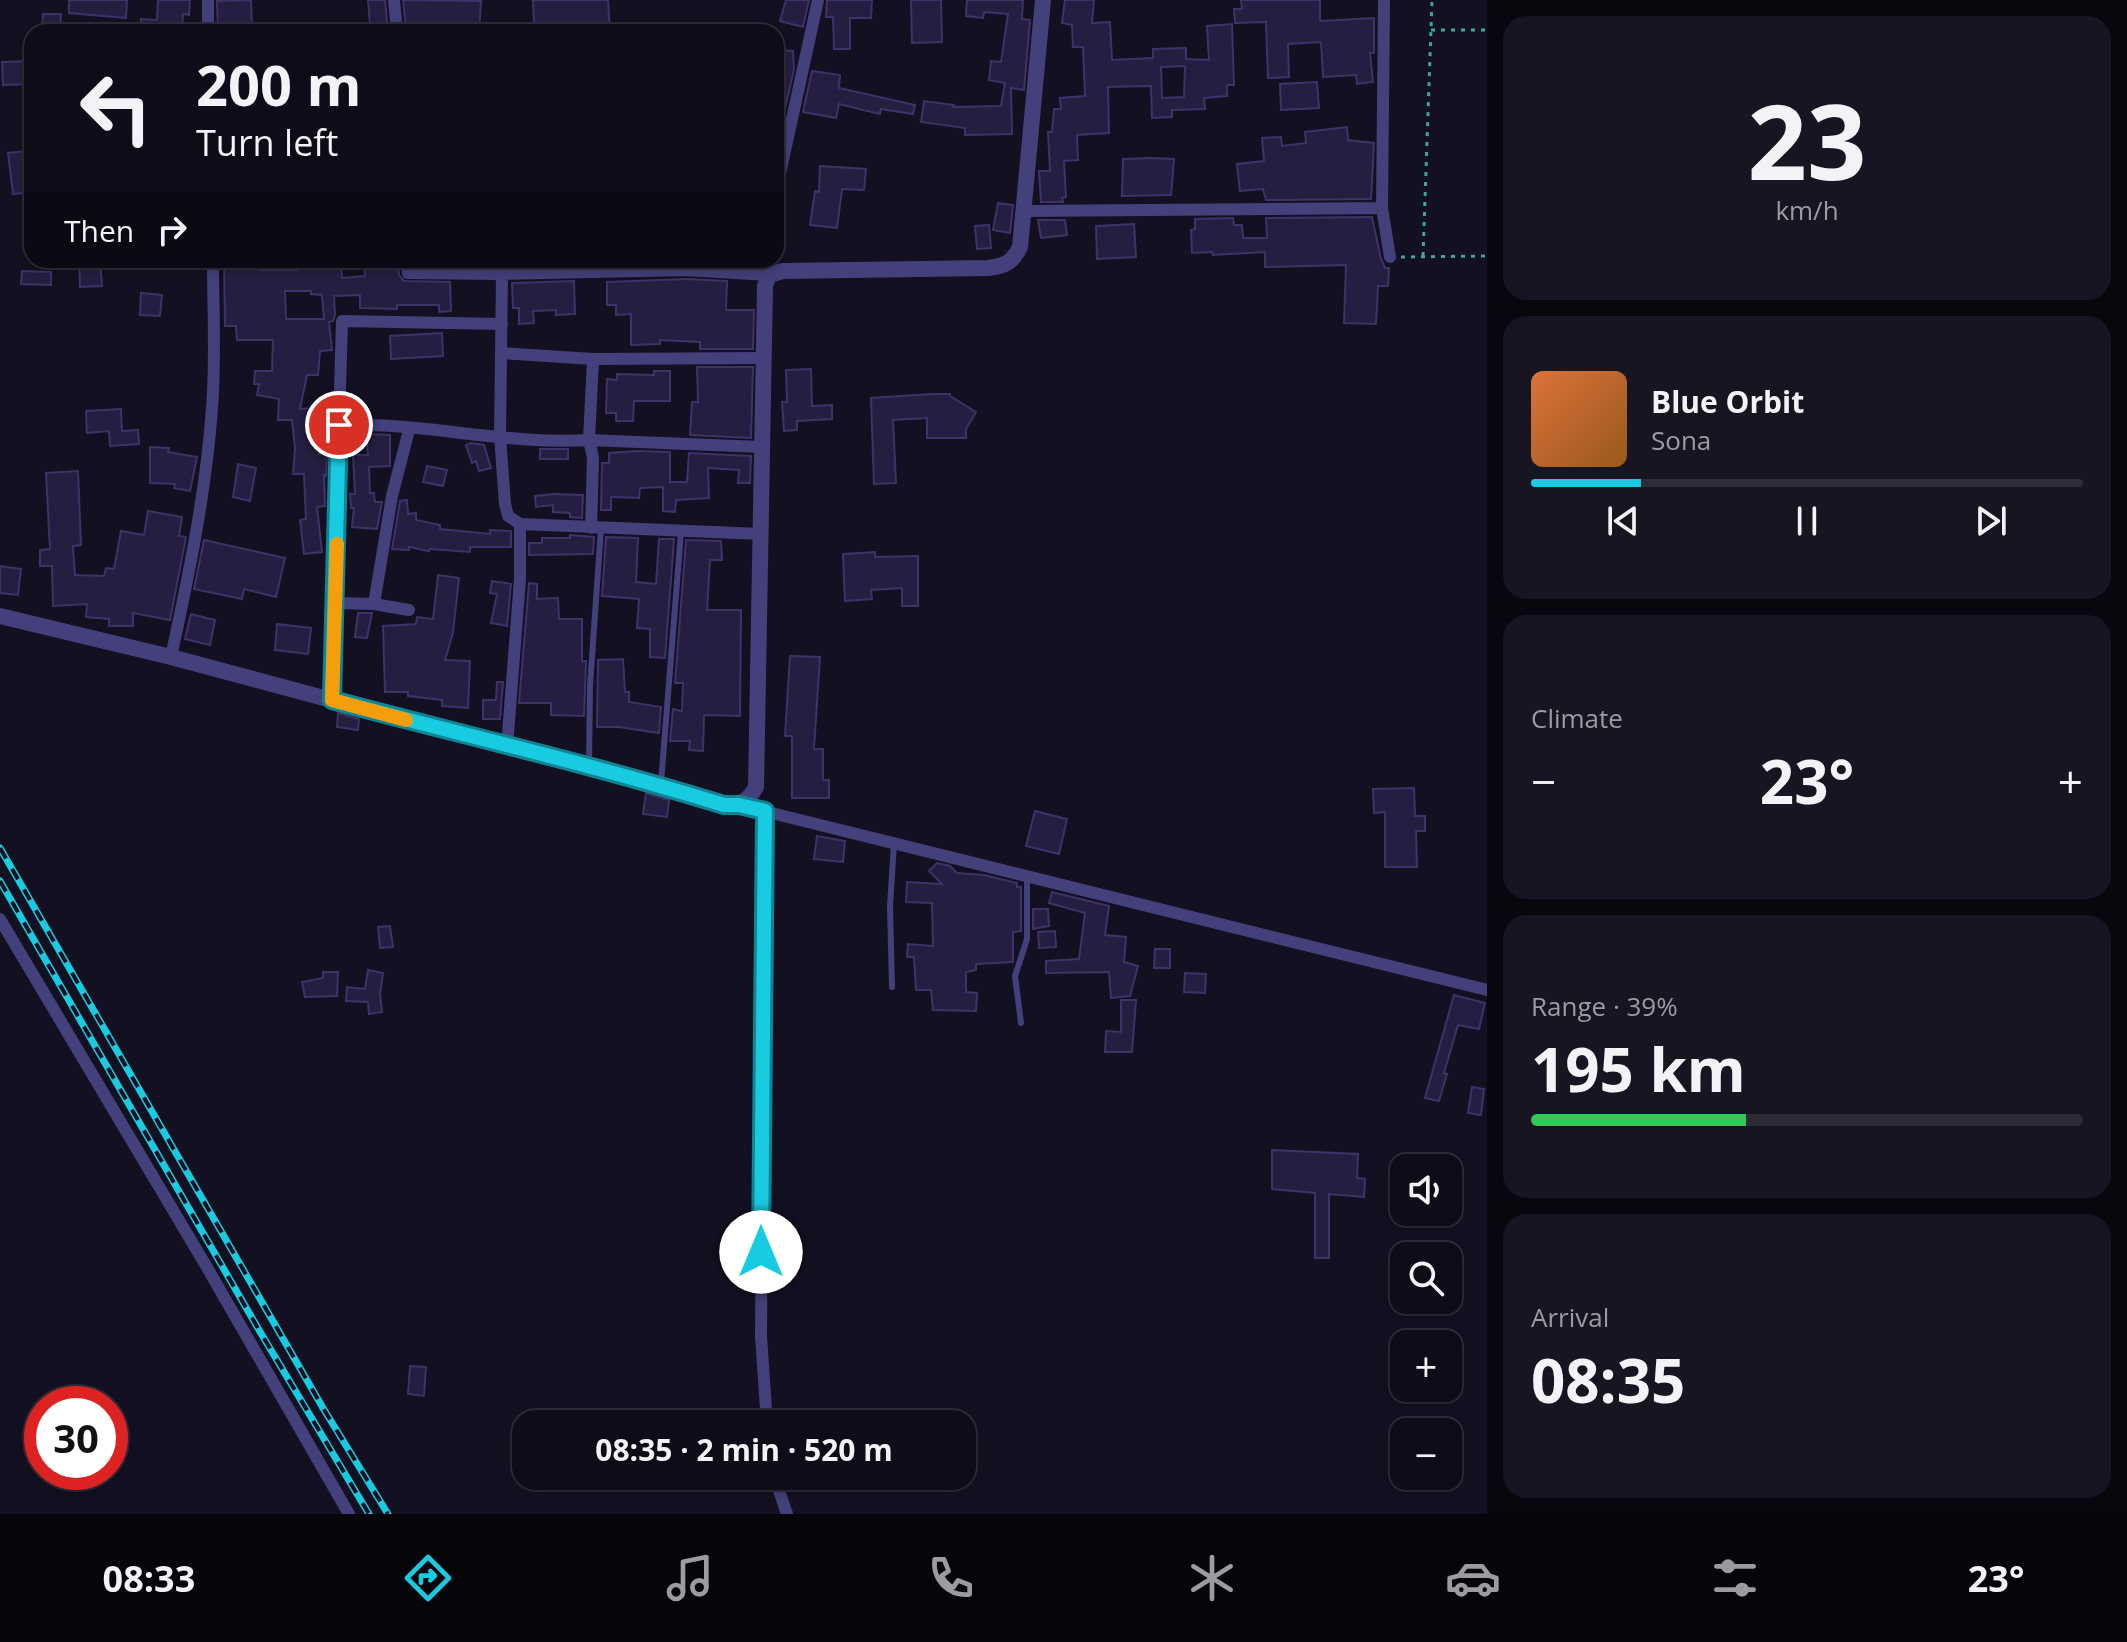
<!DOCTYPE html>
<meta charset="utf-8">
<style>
:root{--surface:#0e0c19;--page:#171522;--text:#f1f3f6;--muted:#9b9ba2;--line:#2e2c38;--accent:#19cbe1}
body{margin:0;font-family:"Open Sans",sans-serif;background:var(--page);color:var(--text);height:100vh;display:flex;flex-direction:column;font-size:30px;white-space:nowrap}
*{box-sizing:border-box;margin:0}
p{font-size:26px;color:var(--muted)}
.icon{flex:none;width:44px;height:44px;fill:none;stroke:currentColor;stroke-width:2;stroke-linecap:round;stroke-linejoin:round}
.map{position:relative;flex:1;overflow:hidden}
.panel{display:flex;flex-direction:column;gap:16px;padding:16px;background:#08070e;width:640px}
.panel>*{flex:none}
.top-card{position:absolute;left:24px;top:24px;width:760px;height:244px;border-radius:24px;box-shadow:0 4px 12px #0003,0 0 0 2px var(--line);background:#0e0c19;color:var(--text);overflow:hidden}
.buttons{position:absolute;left:1390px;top:1154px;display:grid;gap:16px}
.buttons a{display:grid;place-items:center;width:72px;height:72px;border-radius:16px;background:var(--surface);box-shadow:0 4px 12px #0003,0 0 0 2px var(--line);font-size:40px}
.speed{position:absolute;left:24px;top:1386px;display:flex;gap:16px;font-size:40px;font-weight:700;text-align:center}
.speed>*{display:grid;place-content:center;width:104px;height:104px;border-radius:50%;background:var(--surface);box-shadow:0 4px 12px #0003,0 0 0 2px var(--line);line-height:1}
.speed .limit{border:12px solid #d22;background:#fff;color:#111}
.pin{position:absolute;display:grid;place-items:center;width:68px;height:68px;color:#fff;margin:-34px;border:4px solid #fff;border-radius:50%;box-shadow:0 2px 8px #0007}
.me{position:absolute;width:88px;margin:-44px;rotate:0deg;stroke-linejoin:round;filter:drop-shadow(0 0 6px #0008)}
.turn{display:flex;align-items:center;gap:28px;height:168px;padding:0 40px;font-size:36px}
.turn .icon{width:104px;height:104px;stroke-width:2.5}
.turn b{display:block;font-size:56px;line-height:68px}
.then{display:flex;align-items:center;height:76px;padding:0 40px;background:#0003;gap:16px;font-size:30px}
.big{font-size:60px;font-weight:700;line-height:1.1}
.panel .tile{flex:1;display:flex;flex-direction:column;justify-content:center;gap:12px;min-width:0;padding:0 28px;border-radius:24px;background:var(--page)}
.panel .dial{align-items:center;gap:0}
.dial b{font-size:104px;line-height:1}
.song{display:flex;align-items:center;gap:24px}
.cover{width:96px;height:96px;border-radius:12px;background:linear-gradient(135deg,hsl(20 70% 55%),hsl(30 70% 35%))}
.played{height:8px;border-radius:4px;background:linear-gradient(90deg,var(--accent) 20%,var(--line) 20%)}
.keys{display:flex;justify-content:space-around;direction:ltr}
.heat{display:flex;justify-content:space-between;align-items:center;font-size:44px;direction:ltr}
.charge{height:12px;border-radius:6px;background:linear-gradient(90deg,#34c759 39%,var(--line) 0)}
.trip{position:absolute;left:512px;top:1410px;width:464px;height:80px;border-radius:24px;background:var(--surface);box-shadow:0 4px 12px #0003,0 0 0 2px var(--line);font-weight:700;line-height:80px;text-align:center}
.tab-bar{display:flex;height:128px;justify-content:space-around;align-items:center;background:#06050a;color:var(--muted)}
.tab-bar .icon{width:56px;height:56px}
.tab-bar .on{color:var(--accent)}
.tab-bar b{font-size:36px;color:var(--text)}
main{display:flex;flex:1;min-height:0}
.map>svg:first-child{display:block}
</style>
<main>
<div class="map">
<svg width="1487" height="1514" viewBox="0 0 1487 1514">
<rect width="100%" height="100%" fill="#131021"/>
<path fill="#251e40" stroke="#3e3369" stroke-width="2" fill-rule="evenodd" d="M69,0H127L126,18L69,13Z
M158,0H190L189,15L183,14L182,32H141V19L157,20Z
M251,0L252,29L218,31L217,1Z
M368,0H385L388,32H373V25H370Z
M403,0L481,1L479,32H452L453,26L406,28Z
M533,0H608L610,32H544L543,23H534Z
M786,0H809L803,27L780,21Z
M827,0H872L871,18H850V49H834L833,17H826Z
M911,0H941L942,42L912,43Z
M967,0H1023L1022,19L1030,20L1024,90L1011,88L1012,134L965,135V128L921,122L924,101L954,105L953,107L1001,106L1005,83L989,80L991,61L1001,62L1008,14L984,12L983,18L966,16Z
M1065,0H1094L1092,23L1110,22L1112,60L1153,58V49L1186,48V59L1209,60L1207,26L1232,24L1234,85H1227V96L1204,98L1205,109L1172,110V117L1152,118L1151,86L1108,87L1109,133L1077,135L1078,160L1064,161L1066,197L1062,198L1063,202H1041L1039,171H1050L1048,132H1052L1054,109H1061L1060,98L1085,96L1083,47H1073L1072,25L1062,23ZM1185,66L1184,97L1162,98L1161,67Z
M1241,0H1320V21L1374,18V53H1370L1373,82L1357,84L1356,75L1323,77L1321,42L1288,44L1289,77L1268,78L1266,22L1235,23L1234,9H1242Z
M43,14H61L60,32H42Z
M776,50L793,51L794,69L785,109L776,108Z
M32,61V84L3,85L2,62Z
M812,71L840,75L839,88L915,105L913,114L881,109L880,114L839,104L836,118L803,112Z
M1317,82L1319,108L1281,110L1280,84Z
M1347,127L1348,140L1374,143L1371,199L1266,200L1263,189L1240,191L1237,164L1264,161L1262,138L1281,137L1282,146L1306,143L1305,132Z
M25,151L27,164L32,163V192L13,194L8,153Z
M1150,158L1174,159L1171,195L1122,196L1123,159Z
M820,166L866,169L864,190L842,189L837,228L810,225L815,191L819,192Z
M998,203L1013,205L1010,233L993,230Z
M1372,217L1381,259L1385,268H1389L1388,286H1378L1376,324L1344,323L1346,265L1265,267V252L1213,255L1212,252L1192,253L1191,230L1195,229V219L1233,218L1234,225H1242L1243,238H1267L1266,218Z
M1038,220H1065L1067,235L1041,238Z
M1134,224L1136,257L1097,259L1096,226Z
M989,225L991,248L977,249L975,226Z
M79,260H100L102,286L80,287Z
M224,260H248V264L260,263V270H297L298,260H341L342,278L365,276L364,260H397L399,275L404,281L450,282L451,311L439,312V305H397V309L360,308V295L334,296L335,315L333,321L329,322L332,350L320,351L318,375H307L300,409L313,408L319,454L327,455L326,476L324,475L325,506L317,507L322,552L304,554L300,520L306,519L304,474H293L295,449L292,420H278L279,399L257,395L259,384H254L255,371H272L273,340H237L236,326H225ZM285,291H311V294L322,295L324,319H286Z
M22,271L51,272V285L21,284Z
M686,279L727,281L726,310H754L753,349H700V342L660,340V344L631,345V314L616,315V305H607V282Z
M574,281L575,314L556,315V310L533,311L534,323L519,324V308H513L512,283Z
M141,293L162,295L160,316L140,315Z
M442,333L443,356L391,359L390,336Z
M697,367H753L751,438L690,435L692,402H698Z
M811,369L812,406L832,405V419L797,421V430L784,431L782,402H787L786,370Z
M654,371H670V401H634L633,421H616V413H606L607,379L617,380V374L654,375Z
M933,394H950V396L976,412L966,429V438H927V418L893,420L896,483L874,484L871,398Z
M121,409L122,431L138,430L139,444L110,446L109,431L87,433L86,411Z
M366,434L390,435V466L369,467L370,493H374L375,502H382L377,529L352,527L354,508H351L350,494H355L353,455H368Z
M471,443L484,445L491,468L479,471L476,461L472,463L466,445Z
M150,447L169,448L168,452L197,457L190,491L174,488L175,484L150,483Z
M540,449H568V459H540Z
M637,451L670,452V482H687L689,453L751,456L750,483H738L739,470L708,468L709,498L676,500L675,512L663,511V487L640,488L639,498L611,497V510H601L602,463H609V453Z
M238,464L256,468L250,501L233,497Z
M427,466L447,470L443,486L423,482Z
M78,471L81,545L73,546L75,575L104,576L106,568L114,569L121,531L144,535L148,511L182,517L179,536L186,537L170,620L133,613V626H109V619L86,617L87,604L53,606L52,566H40V550L50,549L46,473Z
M554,494L583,495L582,518L570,517V513L553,512V505L536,507L535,496Z
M407,500L408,514L416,513V520L440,525V529L490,534V530L511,531V547H470V552L430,549L429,551L409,547V550L392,549L400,501Z
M570,535L594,537L593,554L529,555V543H542V538H570Z
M606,537L638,538L636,582L656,584L659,539H674L665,658L650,657V629L637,628L639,599L602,596Z
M204,540L285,558L276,597L244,589L242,599L194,589Z
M686,540L721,541L722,560H710L707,610H741L740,716L704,715L703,751L689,750L690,741H670L673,709L682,711L683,683H675Z
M875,552V557L918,556V606H902V588L871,590L872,599L845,601L843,554Z
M0,566L21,569L18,595L0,593Z
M438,575L459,578L453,633L445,660L470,661L468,708L442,706V700L408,696V692H385L383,626L416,624L417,617L433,619Z
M492,581L511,584L507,626L491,623L497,594L490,593Z
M529,583L537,584V599L558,598L559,619H582V661H586L584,716L551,715V703H519Z
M358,613H372L367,638L355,637Z
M191,614L215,620L210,645L185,639Z
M277,624L311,628L308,654L275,650Z
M790,656L820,657L814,749H823V780H829V798H792V736H785Z
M623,659L625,692H629V702L661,707L659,733L619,727H597L598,660Z
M497,682H503L500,719H483V700H496Z
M338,713L359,719L358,730L337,727Z
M1414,788L1415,816H1425V831H1416L1417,867H1385V812L1374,813L1373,789Z
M646,793L669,800L667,817L643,814Z
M1035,811L1067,819L1059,854L1026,846Z
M817,836L845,841L843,862L814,859Z
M937,863L950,866L957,873L984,875L1017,883V887H1021V931L1013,932V962L976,964V970L966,972V992L977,993L976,1011L933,1010L931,990H916L914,957H907L908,944L933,946L932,903L906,902L907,882L942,884L929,871Z
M1052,892L1109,906L1105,935L1126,937L1124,962L1138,966L1130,996L1111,998L1109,972L1046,973V961L1079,959L1085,913L1049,903Z
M1033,909H1048L1049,926L1033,929Z
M390,926L393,947L380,948L378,927Z
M1055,931L1056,947L1039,948L1038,932Z
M1155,949H1170V968H1154Z
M368,970L383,973L380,994L382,1012L369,1014L368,1002L346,1001L347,987L365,989Z
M323,972H338L337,996L305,997L302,982L323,978Z
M1185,973L1206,974L1205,993L1184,992Z
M1454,995L1485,1003L1479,1029L1458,1025L1444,1073L1447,1074L1439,1101L1425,1098Z
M1121,1000H1136L1132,1052H1105L1106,1031L1121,1032Z
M1472,1087L1484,1089L1481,1115L1468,1113Z
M1272,1150L1358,1154L1357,1178L1365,1179L1364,1197L1329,1194V1258H1315V1193L1272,1189Z
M410,1366L426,1367L424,1396L408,1394Z"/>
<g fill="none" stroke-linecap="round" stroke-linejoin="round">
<path stroke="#3ca7a2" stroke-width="3" stroke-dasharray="4 6" stroke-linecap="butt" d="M1431,30H1487
M1423,256L1432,0
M1401,257L1487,256"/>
<path stroke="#43407b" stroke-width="6" d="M589,764L590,686L601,528
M661,783L681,532
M892,987L890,906L894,843
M1021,1023L1015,976L1027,939V875"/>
<path stroke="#43407b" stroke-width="12" d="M208,0V32
M394,0L397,32
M1384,0L1382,208L1390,257
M776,192L818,0
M1023,211L1382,208
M406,260L408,273L502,274L686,270L769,275
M502,274L500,436L505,504L508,516L520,524L761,534
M502,353L593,359L763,358
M593,359L589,440L761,447
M339,425L342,321L502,324
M336,603L374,604L409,610
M374,604L392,496L409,430
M171,657C189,574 206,492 212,408C216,359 213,309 213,260
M332,700L339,425C422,422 505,445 589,440L593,458L591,528
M507,747L520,579V524
M739,805L1487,990
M765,811L761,1336L767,1424
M0,919L205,1264L349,1514
M774,1476L787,1514"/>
<path stroke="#43407b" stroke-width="16" d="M0,616L171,657L507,747L589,765L724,805C740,805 748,802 756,787L765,286L769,275L783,271L988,268C1005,266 1013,262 1020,247L1043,0"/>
<defs>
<path id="rail" d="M0,848L323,1408L388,1514
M0,881L259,1330L369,1514"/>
</defs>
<use href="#rail" stroke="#19cbe1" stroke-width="7"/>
<use href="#rail" stroke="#131021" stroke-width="4" stroke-dasharray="12" stroke-linecap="butt"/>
</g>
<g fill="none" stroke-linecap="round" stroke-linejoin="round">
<defs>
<path id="route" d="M339,425L332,700C463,735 595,765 724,805H739L765,811L761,1252"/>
</defs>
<use href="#route" stroke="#108492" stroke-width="20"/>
<use href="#route" stroke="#19cbe1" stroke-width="14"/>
<path stroke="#f59e0b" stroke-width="14" d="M337,544L332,700L406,720"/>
</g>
</svg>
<div class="buttons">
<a><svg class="icon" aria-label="sound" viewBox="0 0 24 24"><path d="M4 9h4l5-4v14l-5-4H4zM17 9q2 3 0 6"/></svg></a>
<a><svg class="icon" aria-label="search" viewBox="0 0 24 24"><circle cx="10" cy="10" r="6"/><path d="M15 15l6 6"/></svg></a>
<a>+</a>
<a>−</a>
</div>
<div class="speed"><div class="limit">30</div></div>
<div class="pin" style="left:339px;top:425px;background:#d93025"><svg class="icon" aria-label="arrive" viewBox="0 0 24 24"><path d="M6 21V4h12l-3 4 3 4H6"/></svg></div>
<svg class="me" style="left:761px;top:1252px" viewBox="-20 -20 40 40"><circle r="19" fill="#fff"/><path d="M0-13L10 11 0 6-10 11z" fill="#19cbe1"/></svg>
<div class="trip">08:35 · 2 min · 520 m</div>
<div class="top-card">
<div class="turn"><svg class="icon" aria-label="left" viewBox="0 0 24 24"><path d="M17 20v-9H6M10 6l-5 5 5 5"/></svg><div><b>200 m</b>Turn left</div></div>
<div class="then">Then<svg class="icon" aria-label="right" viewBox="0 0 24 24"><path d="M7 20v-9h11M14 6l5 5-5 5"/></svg></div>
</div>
</div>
<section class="panel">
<div class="tile dial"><b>23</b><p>km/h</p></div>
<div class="tile">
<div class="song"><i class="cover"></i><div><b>Blue Orbit</b><p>Sona</p></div></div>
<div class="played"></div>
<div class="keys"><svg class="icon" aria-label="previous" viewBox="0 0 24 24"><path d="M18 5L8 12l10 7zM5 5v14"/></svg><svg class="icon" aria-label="pause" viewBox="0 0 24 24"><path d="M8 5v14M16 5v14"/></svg><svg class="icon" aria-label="next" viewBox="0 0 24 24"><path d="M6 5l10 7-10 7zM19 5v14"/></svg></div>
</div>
<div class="tile"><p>Climate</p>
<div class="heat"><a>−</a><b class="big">23°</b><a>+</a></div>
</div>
<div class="tile"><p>Range · 39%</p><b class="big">195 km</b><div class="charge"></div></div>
<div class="tile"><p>Arrival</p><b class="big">08:35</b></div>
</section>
</main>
<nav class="tab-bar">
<b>08:33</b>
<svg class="icon on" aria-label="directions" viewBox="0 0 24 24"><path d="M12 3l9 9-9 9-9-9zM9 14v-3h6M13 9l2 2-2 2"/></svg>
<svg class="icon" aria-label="music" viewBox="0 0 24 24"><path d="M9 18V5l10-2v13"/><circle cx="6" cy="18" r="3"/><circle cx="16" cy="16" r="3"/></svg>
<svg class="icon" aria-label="phone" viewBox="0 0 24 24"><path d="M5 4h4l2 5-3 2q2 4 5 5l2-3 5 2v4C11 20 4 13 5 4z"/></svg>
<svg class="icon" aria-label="climate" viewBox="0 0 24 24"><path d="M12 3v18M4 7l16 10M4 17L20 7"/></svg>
<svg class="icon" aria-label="car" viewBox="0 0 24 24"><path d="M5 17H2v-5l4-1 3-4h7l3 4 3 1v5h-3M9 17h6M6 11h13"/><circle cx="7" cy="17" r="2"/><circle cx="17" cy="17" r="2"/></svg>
<svg class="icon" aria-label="filters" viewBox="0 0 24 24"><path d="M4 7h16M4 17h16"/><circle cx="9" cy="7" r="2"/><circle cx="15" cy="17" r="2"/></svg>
<b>23°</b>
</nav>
